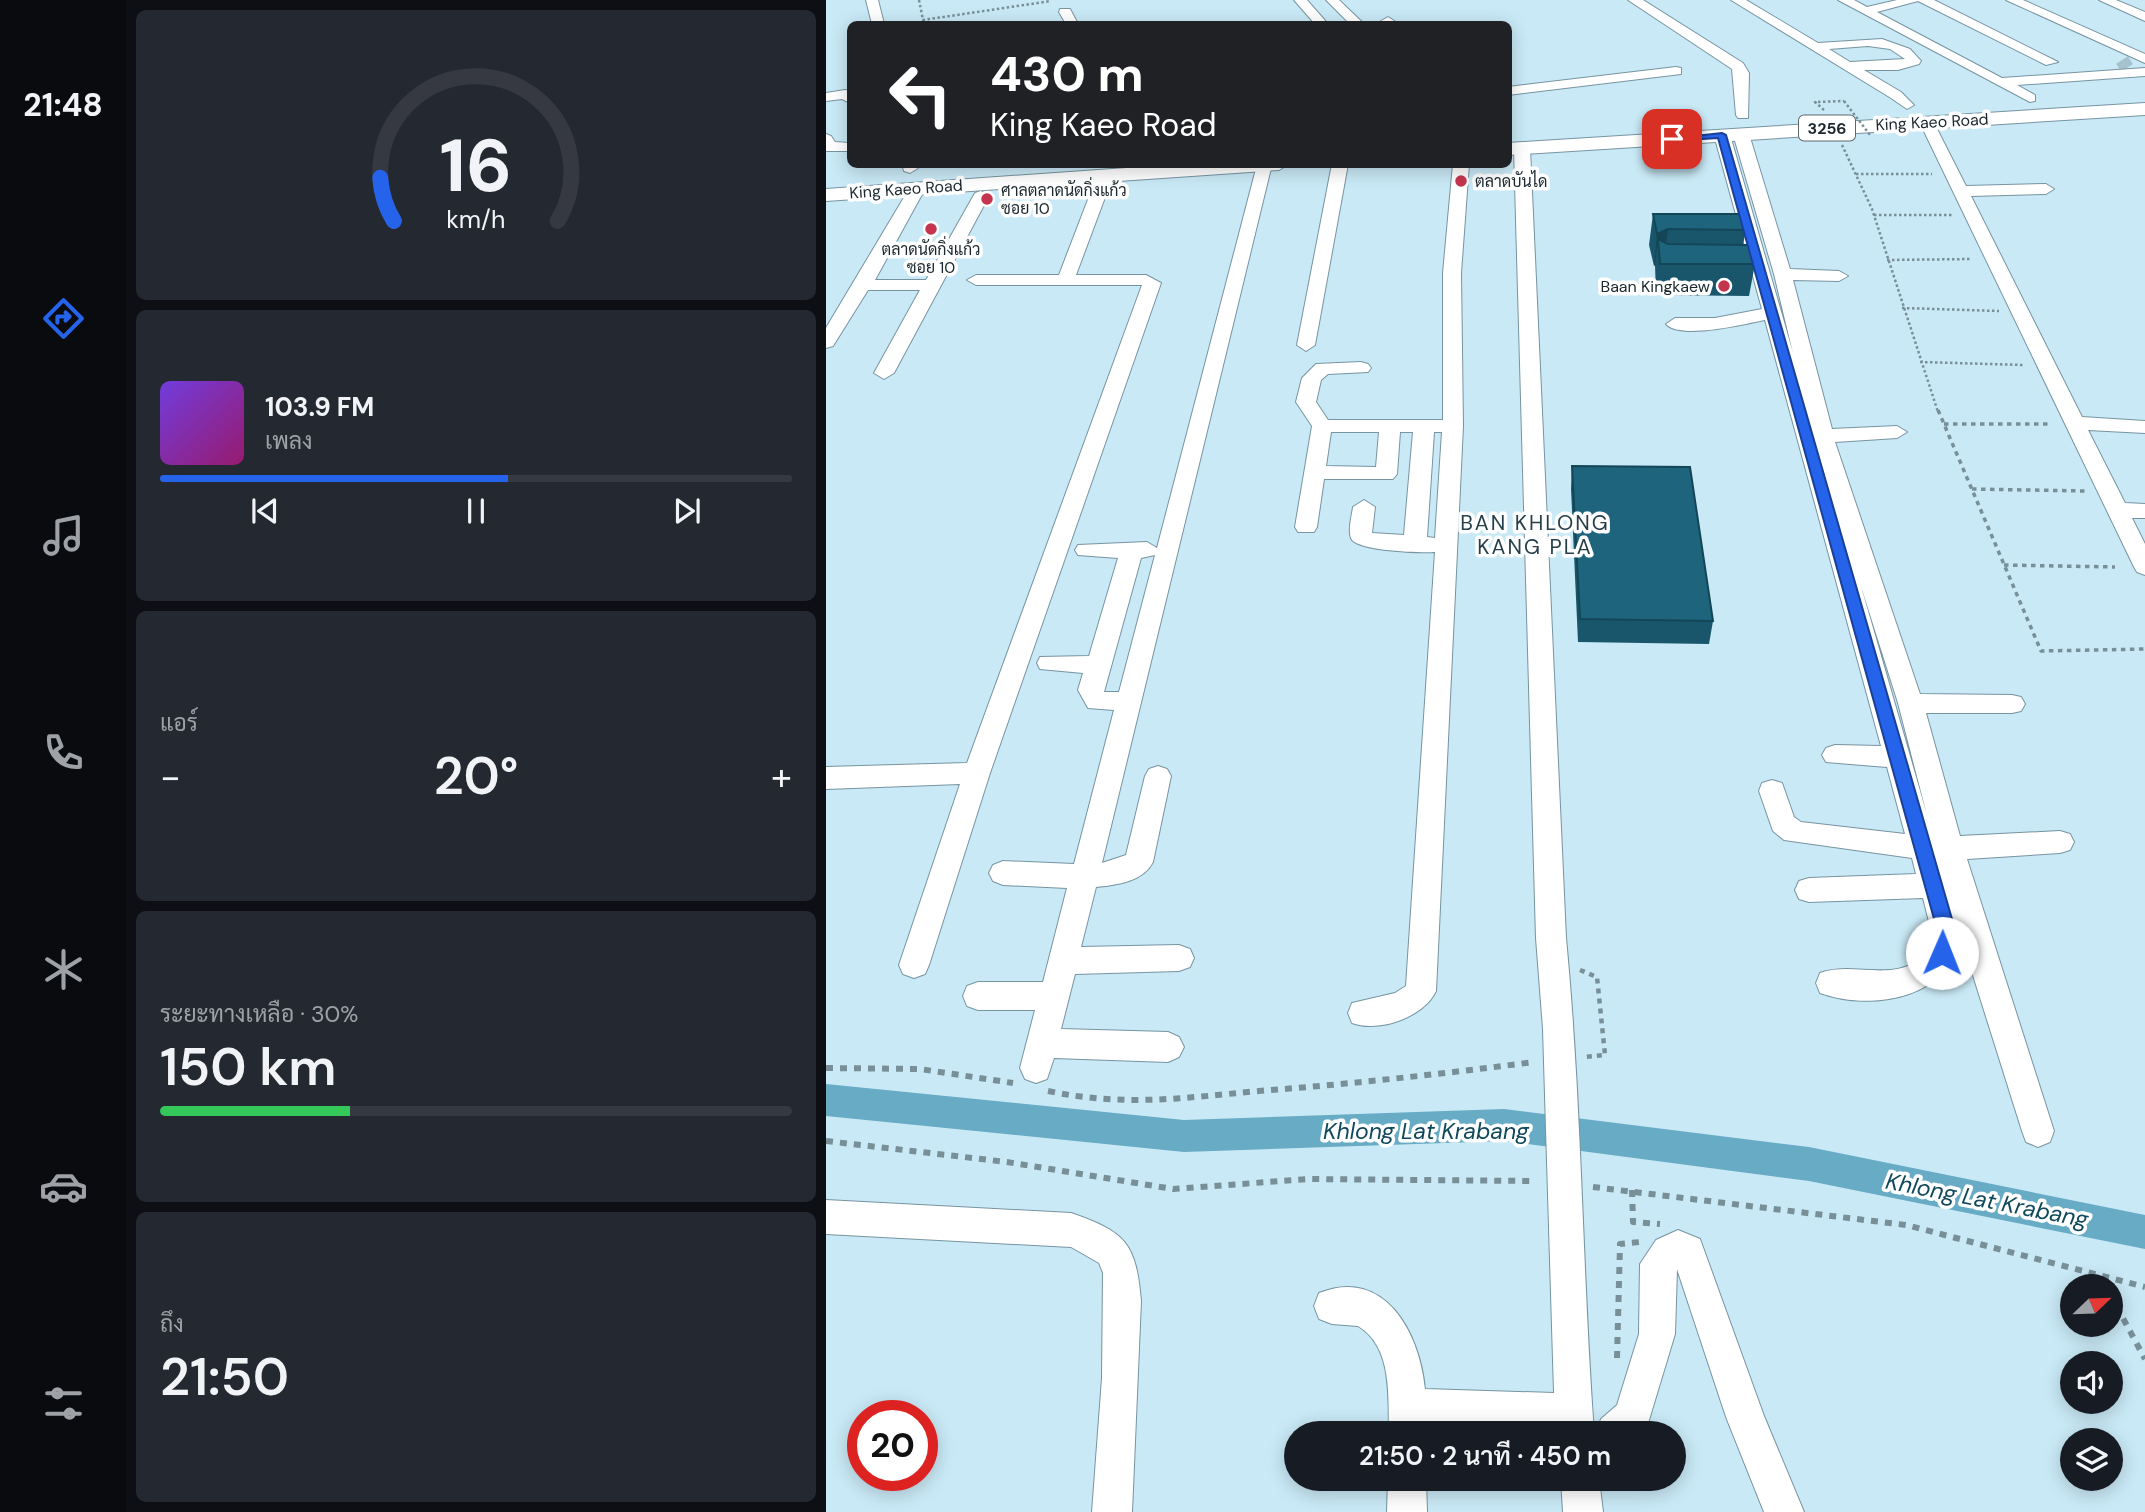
<!DOCTYPE html>
<html lang="th">
<meta charset="utf-8">
<style>
:root{--surface:#171b24;--page:#242831;--text:#f1f3f6;--muted:#9ea1a6;--line:#363941;--accent:#2563eb}
body{margin:0;font-family:"DM Sans",Sarabun,sans-serif;background:var(--page);color:var(--text);height:100vh;display:flex;flex-direction:column;font-size:26px;white-space:nowrap}
*{box-sizing:border-box;margin:0}
p{font-size:23px;color:var(--muted)}
.icon{flex:none;width:38px;height:38px;fill:none;stroke:currentColor;stroke-width:2;stroke-linecap:round;stroke-linejoin:round}
.map{position:relative;flex:1;overflow:hidden}
.side{display:flex;flex-direction:column;gap:10px;padding:10px;background:#0d0f14;width:700px}
.side>*{flex:none}
.banner{position:absolute;left:21px;top:21px;width:665px;height:147px;border-radius:10px;box-shadow:0 4px 18px #0003;background:#202124;color:#fff;overflow:hidden}
.needle{width:46px;rotate:67deg}
.buttons{position:absolute;left:1234px;top:1274px;display:grid;gap:14px}
.buttons a{display:grid;place-items:center;width:63px;height:63px;border-radius:50%;background:var(--surface);box-shadow:0 4px 18px #0003;font-size:35px}
.speed{position:absolute;left:21px;top:1400px;display:flex;gap:14px;font-size:35px;font-weight:700;text-align:center}
.speed>*{display:grid;place-content:center;width:91px;height:91px;border-radius:50%;background:var(--surface);box-shadow:0 4px 18px #0003;line-height:1}
.speed .limit{border:10px solid #d22;background:#fff;color:#111}
.pin{position:absolute;display:grid;place-items:center;width:60px;height:60px;color:#fff;margin:-30px;border-radius:14px;box-shadow:0 4px 10px #0006}
.me{position:absolute;width:77px;margin:-38px;rotate:1deg;stroke-linejoin:round;filter:drop-shadow(0 0 5px #0008)}
.turn{display:flex;align-items:center;gap:24px;height:147px;padding:0 28px;font-size:32px}
.turn .icon{width:91px;height:91px;stroke-width:2.5}
.turn b{display:block;font-size:49px;line-height:60px}
.big{font-size:52px;font-weight:600;line-height:1.1}
.side .widget{flex:1;display:flex;flex-direction:column;justify-content:center;gap:10px;min-width:0;padding:0 24px;border-radius:10px;background:var(--page)}
.side .dial{align-items:center;gap:0}
.dial svg{height:182px;overflow:visible;fill:none;stroke:var(--line);stroke-width:7;stroke-linecap:round;text-anchor:middle}
.dial text{fill:var(--text);stroke:none}
.song{display:flex;align-items:center;gap:21px}
.cover{width:84px;height:84px;border-radius:10px;background:linear-gradient(135deg,hsl(260 70% 55%),hsl(320 70% 35%))}
.played{height:7px;border-radius:4px;background:linear-gradient(90deg,var(--accent) 55%,var(--line) 55%)}
.keys{display:flex;justify-content:space-around;direction:ltr}
.heat{display:flex;justify-content:space-between;align-items:center;font-size:38px;direction:ltr}
.charge{height:10px;border-radius:5px;background:linear-gradient(90deg,#34c759 30%,var(--line) 0)}
.trip{position:absolute;left:458px;top:1421px;width:402px;height:70px;border-radius:35px;background:var(--surface);box-shadow:0 4px 18px #0003;font-weight:600;line-height:70px;text-align:center}
main{display:flex;flex:1;min-height:0}
.tab-bar{display:flex;flex-direction:column;width:126px;justify-content:space-around;align-items:center;background:#090b0e;color:var(--muted)}
.tab-bar .icon{width:49px;height:49px}
.tab-bar .active{color:var(--accent)}
.tab-bar b{font-size:32px;color:var(--text)}
.map>svg:first-child{display:block}
</style>
<main>
<nav class="tab-bar">
<b>21:48</b>
<svg class="icon active" aria-label="directions" viewBox="0 0 24 24"><path d="M12 3l9 9-9 9-9-9zM9 14v-3h6M13 9l2 2-2 2"/></svg>
<svg class="icon" aria-label="music" viewBox="0 0 24 24"><path d="M9 18V5l10-2v13"/><circle cx="6" cy="18" r="3"/><circle cx="16" cy="16" r="3"/></svg>
<svg class="icon" aria-label="phone" viewBox="0 0 24 24"><path d="M5 4h4l2 5-3 2q2 4 5 5l2-3 5 2v4C11 20 4 13 5 4z"/></svg>
<svg class="icon" aria-label="climate" viewBox="0 0 24 24"><path d="M12 3v18M4 7l16 10M4 17L20 7"/></svg>
<svg class="icon" aria-label="car" viewBox="0 0 24 24"><path d="M5 17H2v-5l4-1 3-4h7l3 4 3 1v5h-3M9 17h6M6 11h13"/><circle cx="7" cy="17" r="2"/><circle cx="17" cy="17" r="2"/></svg>
<svg class="icon" aria-label="filters" viewBox="0 0 24 24"><path d="M4 7h16M4 17h16"/><circle cx="9" cy="7" r="2"/><circle cx="15" cy="17" r="2"/></svg>
</nav>
<section class="side">
<div class="widget dial"><svg viewBox="0 0 100 80">
<path d="M14 69A42 42 0 1 1 86 69"/>
<path d="M14 69A42 42 0 0 1 8 50" stroke="#2563eb"/>
<text x="50" y="56" font-size="32" font-weight="700">16</text>
<text x="50" y="72" font-size="11">km/h</text>
</svg></div>
<div class="widget">
<div class="song"><i class="cover"></i><div><b>103.9 FM</b><p>เพลง</p></div></div>
<div class="played"></div>
<div class="keys"><svg class="icon" aria-label="previous" viewBox="0 0 24 24"><path d="M18 5L8 12l10 7zM5 5v14"/></svg><svg class="icon" aria-label="pause" viewBox="0 0 24 24"><path d="M8 5v14M16 5v14"/></svg><svg class="icon" aria-label="next" viewBox="0 0 24 24"><path d="M6 5l10 7-10 7zM19 5v14"/></svg></div>
</div>
<div class="widget"><p>แอร์</p>
<div class="heat"><a>−</a><b class="big">20°</b><a>+</a></div>
</div>
<div class="widget"><p>ระยะทางเหลือ · 30%</p><b class="big">150 km</b><div class="charge"></div></div>
<div class="widget"><p>ถึง</p><b class="big">21:50</b></div>
</section>
<div class="map">
<svg width="1319" height="1512" viewBox="0 0 1319 1512">
<rect width="100%" height="100%" fill="#c9e9f6"/>
<g fill="none" stroke-linecap="round" stroke-linejoin="round">
<path fill="#68abc4" fill-rule="evenodd" d="M0,1084L358,1120L678,1109L983,1147L1319,1215V1249L983,1181L678,1141L358,1152L0,1116Z"/>
<path stroke="#a6c2ce" stroke-width="14" stroke-dasharray="14 7" stroke-linecap="butt" d="M1296,60L1301,68"/>
<defs>
<path id="minor" d="M40,0H52L58,24H46Z
M468,0H481L502,24H489Z
M500,0H513L538,24H524Z
M802,0H817L917,63L923,73L922,118H912L910,115L906,69Z
M905,0H920L992,43L1056,39L1084,49L1095,61L1093,64L1072,70H1038L1075,92L1088,105L1081,109L1065,98ZM1042,46L1064,49L1079,59L1024,62L1003,49Z
M1012,0H1028L1041,7L1071,0H1108L1232,62L1220,65L1092,1L1051,12L1176,78L1319,68V76L1191,85L1209,95V101L1204,102Z
M1180,0H1197L1319,54V63Z
M1273,0H1290L1319,12V21Z
M234,9H244L252,24H240L233,12Z
M562,17L573,24H558L555,21Z
M850,67L855,68V74L682,95V87Z
M19,90L24,91V103L16,99L0,101V93Z
M1101,119L1108,123L1140,186L1220,184L1228,189L1220,194L1145,196L1256,417L1319,421V433L1262,430L1299,503L1319,504V518H1306L1319,544V575L1311,572L1308,567L1094,123Z
M915,129L923,134L964,269L1013,271L1022,276L1013,281L967,280L1006,429L1071,426L1081,432L1071,438L1009,442L1094,694L1186,695L1195,697L1199,704L1195,711L1186,713H1100L1134,836L1234,831L1244,834L1248,842L1244,850L1234,853L1141,859L1228,1131L1224,1142L1212,1147L1200,1142L1196,1131L1133,931C1131,998 1046,1012 994,993L990,983L994,973C1030,960 1075,987 1103,949L1104,926L1097,898L983,902L973,899L969,890L973,881L983,878L1090,874L1086,858L958,840L947,831L933,791L936,783L946,780L956,783L968,817L975,822L1079,834L1061,767L1000,762L996,755L1000,748L1009,745L1055,746L939,320C919,324 854,340 840,324L849,318H889L936,309L888,135L896,130L904,135L967,353L948,274L907,134ZM1034,583L1072,703L1101,815Z
M0,134L5,136L9,142L24,143V151H0Z
M696,143L704,148L740,938C756,1103 756,1268 768,1433L601,1427V1433H563C562,1397 567,1347 532,1326L506,1324L493,1319L488,1306L493,1293C559,1266 594,1334 599,1389L728,1393L717,1029L710,938L688,148Z
M76,164H92V168L84,173L78,171Z
M446,164L276,863L300,855L319,776L323,769L332,766L341,769L345,776L327,862C317,882 290,885 270,887L255,947L353,945L364,949L368,958L364,967L353,971L249,974L235,1029L342,1032L353,1037L358,1047L353,1057L342,1062L228,1058L221,1079L210,1083L199,1079L194,1068L209,1010H152L141,1006L137,996L141,986L152,982H217L241,888L177,885L167,881L163,873L167,865L177,861L248,864L288,710L262,708L252,690L257,673L214,669L211,663L214,657L263,656L292,558L252,555L249,550L252,545L321,542L331,548L431,165ZM329,555L293,692H278L315,558Z
M506,164H522L489,345L480,351L471,345Z
M627,164H643L635,273L637,426L610,991C598,1017 553,1033 526,1023L522,1013L526,1003L569,993L580,986L609,552C594,553 536,551 526,540C521,533 526,515 527,507L538,500L549,507L546,533L578,535L587,432H574L571,474L567,479H498L491,527L488,532H472L469,527L486,426L470,402L476,378L490,364L535,362L542,364L545,368L542,372L502,374L495,380L490,402L502,420H617V273ZM505,432H553L550,467L500,466ZM608,432H616L609,538L601,537Z
M279,171L287,176L250,275H320L335,283L164,773L103,965L99,974L88,978L77,974L73,965L134,784L0,789V767L141,763L316,285H150L141,280L150,275H233L271,176Z
M91,184L99,189L49,280H100L149,193L155,191L163,196L68,373L58,379L48,373L94,290H42L7,346L0,348V328L83,189Z
M0,1200L245,1213C300,1232 310,1243 315,1301L306,1512H266L276,1378L277,1273L273,1263L245,1247L0,1234Z
M852,1230L874,1239L938,1416L978,1512H938L900,1417L851,1269L849,1334L820,1430L817,1433H770L775,1419L791,1405L813,1334L814,1264L830,1240Z
M562,1479H600L601,1512H561Z
M735,1479H773L777,1512H737Z"/>
<path id="major" d="M1319,103V115L682,155V143Z
M358,164H463L453,170L0,201V189Z"/>
</defs>
<use href="#minor" stroke="#7794a0" stroke-width="2"/>
<use href="#major" stroke="#7794a0" stroke-width="2"/>
<path stroke="#788f98" stroke-width="2.5" stroke-dasharray="2.5 2.5" stroke-linecap="butt" d="M93,0L97,20L225,1
M998,110L989,102L1018,101
M1016,145L1046,209L1112,412
M1030,174H1106
M1048,215H1127
M1061,260L1146,259
M1076,308L1173,311
M1094,362L1197,365"/>
<path stroke="#788f98" stroke-width="3.5" stroke-dasharray="4.5 4.5" stroke-linecap="butt" d="M1112,410L1215,651L1319,649
M1118,424H1225
M1146,489L1259,491
M1178,565L1289,567"/>
<path stroke="#788f98" stroke-width="4.5" stroke-dasharray="5 5" stroke-linecap="butt" d="M754,970L771,977L779,1055L758,1057"/>
<path stroke="#788f98" stroke-width="6" stroke-dasharray="7 7" stroke-linecap="butt" d="M0,1068L94,1069L187,1083
M222,1091C298,1107 357,1098 433,1091C525,1084 616,1074 708,1062
M0,1141L181,1162L347,1189L483,1179L709,1181
M767,1187L1080,1225L1319,1287
M806,1190L807,1222L834,1224
M1284,1294L1319,1359
M791,1358L794,1244L814,1242"/>
<use href="#minor" fill="#fff" fill-rule="evenodd"/>
<use href="#major" fill="#fff" fill-rule="evenodd"/>
<path stroke="#788f98" stroke-width="2.5" stroke-dasharray="2.5 2.5" stroke-linecap="butt" d="M1018,101L1044,135"/>
</g>
<path fill="#19566b" d="M827,214L920,230L917,245L929,264L923,296L830,295L829,265L828,266L823,245Z
M746,466L887,621L883,644L752,642L745,489Z"/>
<path fill="#144657" d="M842,229L838,260L832,239L829,265L828,266L831,234Z"/>
<path fill="#1d647c" stroke="#144657" stroke-width="2" d="M827,214H915L920,230L842,229L831,234Z
M832,239L842,244L924,245L929,264H834Z
M746,466L864,467L887,621L754,619Z"/>
<path fill="#2563eb" stroke="#184099" stroke-width="2" d="M896,133L900,135L1128,926L1123,959L1116,961L1110,959L1107,953L1110,926L892,138L846,141L841,139Z"/>
<g fill="#c6354f" stroke="#fff" stroke-width="2.5">
<circle cx="635" cy="181" r="7"/>
<circle cx="161" cy="199" r="7"/>
<circle cx="105" cy="229" r="7"/>
<circle cx="898" cy="286" r="7"/>
</g>
<g text-anchor="middle" dominant-baseline="central" stroke-width="7" stroke-linejoin="round" paint-order="stroke">
<g font-size="16" fill="#1b272c" stroke="#fff">
<text transform="translate(1106 122) rotate(-3)">King Kaeo Road</text>
<text transform="translate(80 189) rotate(-4)">King Kaeo Road</text>
</g>
<rect fill="#fff" stroke="#5f686b" stroke-width="2" x="973" y="115.5" width="56" height="25" rx="5"/>
<g font-size="16" font-weight="bold" fill="#1b272c">
<text x="1001" y="128">3256</text>
</g>
<g font-size="16" fill="#1b272c" stroke="#fff" text-anchor="start">
<text x="649" y="181">ตลาดบันได</text>
<text x="175" y="190">ศาลตลาดนัดกิ่งแก้ว<tspan x="175" dy="18">ซอย 10</tspan></text>
<text x="105" y="249" text-anchor="middle">ตลาดนัดกิ่งแก้ว<tspan x="105" dy="18">ซอย 10</tspan></text>
<text x="884" y="286" text-anchor="end">Baan Kingkaew</text>
</g>
<g font-size="21" letter-spacing="2" fill="#253f4a" stroke="#fff">
<text x="709" y="523">BAN KHLONG<tspan x="709" dy="24">KANG PLA</tspan></text>
</g>
<g font-size="23" font-style="italic" fill="#0f495b" stroke="#fff">
<text x="600" y="1131">Khlong Lat Krabang</text>
<text transform="translate(1161 1200) rotate(11)">Khlong Lat Krabang</text>
</g>
</g>
</svg>
<div class="buttons">
<a><svg class="needle" viewBox="-14 -14 28 28"><path d="M0-13l5 13h-10z" fill="#e53935"/><path d="M0 13l5-13h-10z" fill="#9ea1a6"/></svg></a>
<a><svg class="icon" aria-label="sound" viewBox="0 0 24 24"><path d="M4 9h4l5-4v14l-5-4H4zM17 9q2 3 0 6"/></svg></a>
<a><svg class="icon" aria-label="layers" viewBox="0 0 24 24"><path d="M12 4l9 5-9 5-9-5zM3 14l9 5 9-5"/></svg></a>
</div>
<div class="speed"><div class="limit">20</div></div>
<div class="pin" style="left:846px;top:139px;background:#d93025"><svg class="icon" aria-label="arrive" viewBox="0 0 24 24"><path d="M6 21V4h12l-3 4 3 4H6"/></svg></div>
<svg class="me" style="left:1116px;top:953px" viewBox="-20 -20 40 40"><circle r="19" fill="#fff"/><path d="M0-13L10 11 0 6-10 11z" fill="#2563eb"/></svg>
<div class="trip">21:50 · 2 นาที · 450 m</div>
<div class="banner">
<div class="turn"><svg class="icon" aria-label="left" viewBox="0 0 24 24"><path d="M17 20v-9H6M10 6l-5 5 5 5"/></svg><div><b>430 m</b>King Kaeo Road</div></div>
</div>
</div>
</main>
